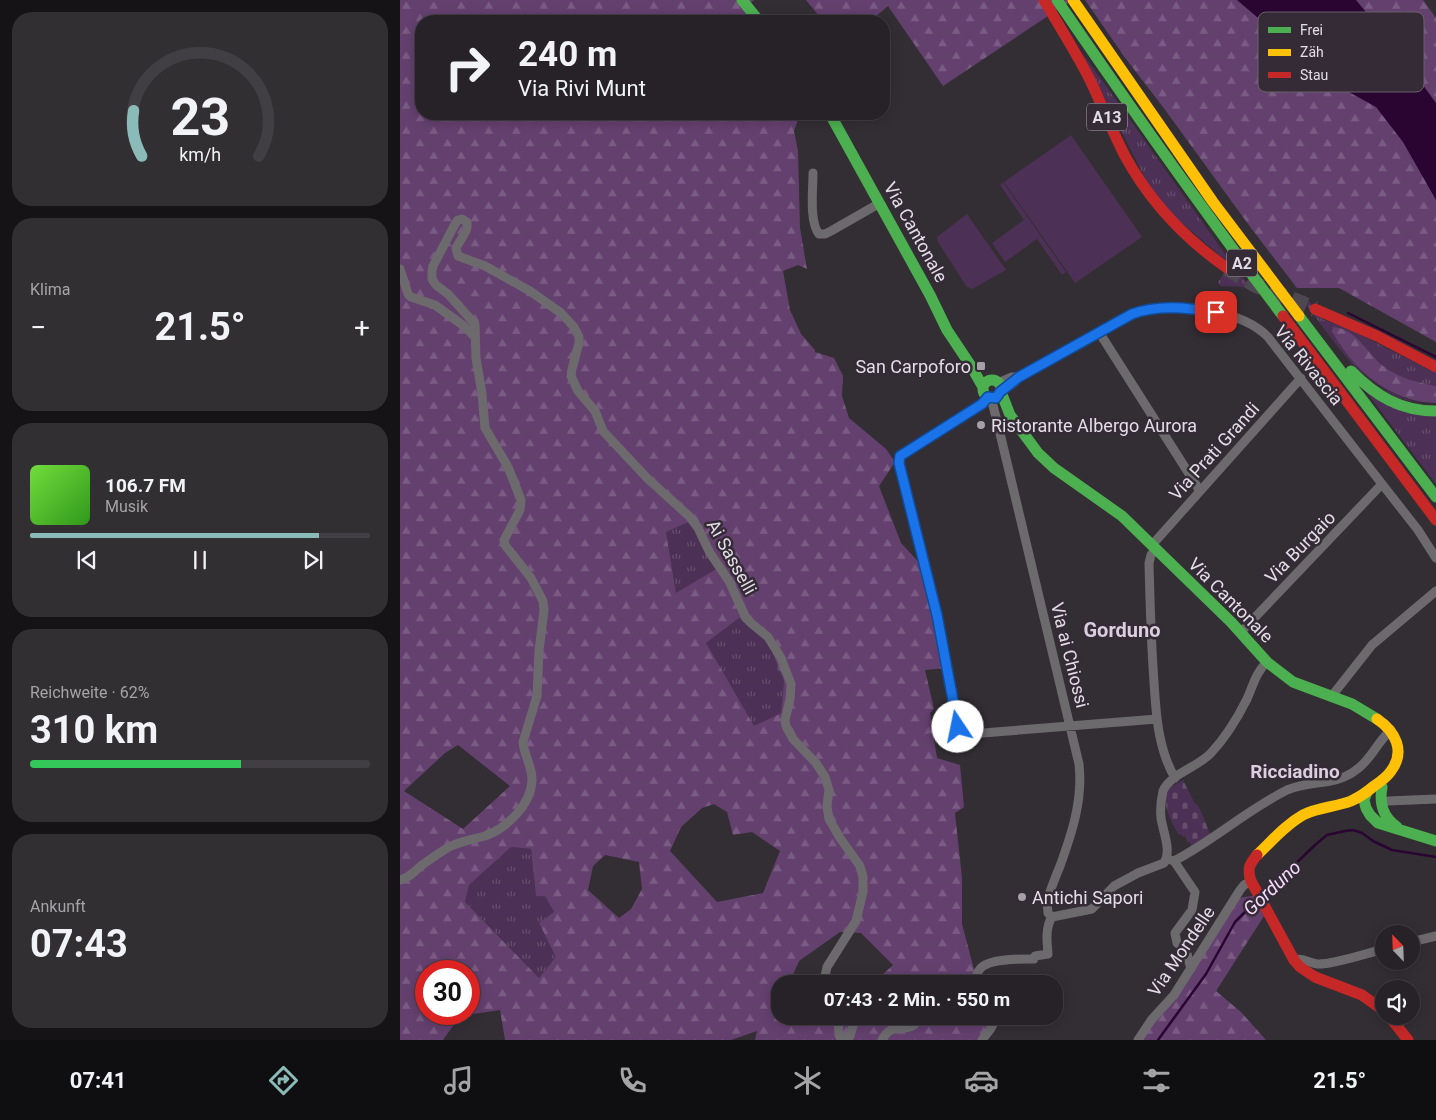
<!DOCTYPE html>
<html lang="de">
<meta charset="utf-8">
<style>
:root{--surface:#262227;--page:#322f33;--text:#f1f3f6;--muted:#a4a4a7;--line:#423f44;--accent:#8bbbb9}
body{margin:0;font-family:Roboto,sans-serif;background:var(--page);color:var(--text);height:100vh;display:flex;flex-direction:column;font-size:19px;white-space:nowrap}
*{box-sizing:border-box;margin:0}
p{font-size:16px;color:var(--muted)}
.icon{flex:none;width:28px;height:28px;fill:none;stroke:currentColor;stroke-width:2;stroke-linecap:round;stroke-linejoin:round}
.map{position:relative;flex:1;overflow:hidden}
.panel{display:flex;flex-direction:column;gap:12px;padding:12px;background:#151315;width:400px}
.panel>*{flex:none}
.hud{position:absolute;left:15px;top:15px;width:475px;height:105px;border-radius:20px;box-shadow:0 2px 12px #0003,0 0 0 1px var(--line);background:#262227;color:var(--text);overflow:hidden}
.needle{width:32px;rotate:337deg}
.controls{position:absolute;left:975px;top:925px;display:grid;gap:10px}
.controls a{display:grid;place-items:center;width:45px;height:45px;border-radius:50%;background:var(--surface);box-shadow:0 2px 12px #0003,0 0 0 1px var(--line);font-size:25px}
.speed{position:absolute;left:15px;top:960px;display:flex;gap:10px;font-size:25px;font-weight:700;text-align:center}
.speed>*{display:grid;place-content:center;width:65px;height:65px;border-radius:50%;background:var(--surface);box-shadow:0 2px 12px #0003,0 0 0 1px var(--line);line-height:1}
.speed .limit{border:8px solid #d22;background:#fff;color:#111}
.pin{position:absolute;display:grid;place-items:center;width:42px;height:42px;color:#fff;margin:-21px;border-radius:10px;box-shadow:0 2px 8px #0006}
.me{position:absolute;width:55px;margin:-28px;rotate:349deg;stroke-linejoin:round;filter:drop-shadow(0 0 4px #0008)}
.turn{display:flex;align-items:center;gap:18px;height:105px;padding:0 20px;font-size:22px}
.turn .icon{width:65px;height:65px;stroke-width:2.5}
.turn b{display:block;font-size:35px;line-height:42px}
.big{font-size:38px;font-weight:700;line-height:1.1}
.panel .widget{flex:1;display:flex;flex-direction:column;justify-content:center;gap:8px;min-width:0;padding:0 18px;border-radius:20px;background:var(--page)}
.panel .dial{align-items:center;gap:0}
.dial svg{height:130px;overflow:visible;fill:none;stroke:var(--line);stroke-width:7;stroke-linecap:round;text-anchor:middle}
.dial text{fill:var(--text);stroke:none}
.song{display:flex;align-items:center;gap:15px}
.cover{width:60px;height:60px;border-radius:8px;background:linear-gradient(135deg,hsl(100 70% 55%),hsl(110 70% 35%))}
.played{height:5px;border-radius:2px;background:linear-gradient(90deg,var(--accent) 85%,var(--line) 85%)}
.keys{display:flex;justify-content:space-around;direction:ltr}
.heat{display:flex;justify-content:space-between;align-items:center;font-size:28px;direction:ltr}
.charge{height:8px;border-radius:4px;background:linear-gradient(90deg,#34c759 62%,var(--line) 0)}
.trip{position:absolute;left:371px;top:975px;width:292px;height:50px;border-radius:20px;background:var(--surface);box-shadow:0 2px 12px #0003,0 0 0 1px var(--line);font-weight:700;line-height:50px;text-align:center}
.dock{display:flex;height:80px;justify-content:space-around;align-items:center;background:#0f0e10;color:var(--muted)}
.dock .icon{width:35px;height:35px}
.dock .selected{color:var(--accent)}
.dock b{font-size:22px;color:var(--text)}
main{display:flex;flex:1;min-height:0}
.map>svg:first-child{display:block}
</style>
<main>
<section class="panel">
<div class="widget dial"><svg viewBox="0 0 100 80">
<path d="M14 69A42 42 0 1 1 86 69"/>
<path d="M14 69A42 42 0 0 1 9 41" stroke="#8bbbb9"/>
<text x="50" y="56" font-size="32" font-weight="700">23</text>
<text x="50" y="72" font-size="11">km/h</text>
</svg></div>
<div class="widget"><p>Klima</p>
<div class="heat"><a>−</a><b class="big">21.5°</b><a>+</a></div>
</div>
<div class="widget">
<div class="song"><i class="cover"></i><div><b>106.7 FM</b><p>Musik</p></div></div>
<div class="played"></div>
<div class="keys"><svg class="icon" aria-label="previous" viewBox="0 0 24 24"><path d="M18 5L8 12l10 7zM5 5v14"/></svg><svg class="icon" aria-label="pause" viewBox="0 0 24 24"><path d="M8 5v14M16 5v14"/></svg><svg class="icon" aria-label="next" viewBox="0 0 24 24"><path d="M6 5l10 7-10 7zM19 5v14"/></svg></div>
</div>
<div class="widget"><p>Reichweite · 62%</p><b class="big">310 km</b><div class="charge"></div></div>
<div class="widget"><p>Ankunft</p><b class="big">07:43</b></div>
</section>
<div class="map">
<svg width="1036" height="1040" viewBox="0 0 1036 1040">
<defs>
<pattern id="grass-tufts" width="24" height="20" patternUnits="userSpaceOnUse" patternTransform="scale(1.25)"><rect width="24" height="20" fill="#4d3055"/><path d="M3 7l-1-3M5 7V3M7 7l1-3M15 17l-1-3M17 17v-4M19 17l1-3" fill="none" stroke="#664e6d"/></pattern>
<pattern id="forest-firs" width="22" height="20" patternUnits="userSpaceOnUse" patternTransform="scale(1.25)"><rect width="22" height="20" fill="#64406f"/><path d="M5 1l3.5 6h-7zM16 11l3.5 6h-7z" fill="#7a5b83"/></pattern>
<pattern id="cemetery-stones" width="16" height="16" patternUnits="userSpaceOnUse" patternTransform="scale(1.25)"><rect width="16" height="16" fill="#4d3055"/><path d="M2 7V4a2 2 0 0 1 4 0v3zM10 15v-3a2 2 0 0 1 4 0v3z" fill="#664e6d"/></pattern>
</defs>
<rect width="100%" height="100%" fill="#332e34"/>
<path fill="url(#grass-tufts)" d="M682,53L701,79L830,261L828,262L757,202Z
M831,262L850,287L820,286L818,282Z
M905,295L922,319L953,331L1036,373V386C1016,382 996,378 981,364C974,358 968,350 962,343L939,344C952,360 965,375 982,387C996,397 1014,401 1030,406L994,397L956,368L937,346L901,298Z
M965,390L1036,414V484Z
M291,521L316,569L276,594L266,531Z
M339,618L368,642L384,681L381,713L353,727L306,643Z
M111,847L131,849L136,896H145L154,912L139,923L157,957L139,978L65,902L69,885Z"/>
<path fill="url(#forest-firs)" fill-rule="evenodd" d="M0,0H354L347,6L359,21H21V114H400L394,131L398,151L400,228L407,269L398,265L383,271L390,310L401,334L415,350V352L434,358L443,376L442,396L449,418L486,449L495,462L479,486L501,543L526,570L547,668L525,670L534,709L530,713L537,758L560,765L564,807L555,813L562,878V924L576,977V984H472L493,965L461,933L440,932L399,961L392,977L402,984H380V1016H595L582,1040H355L357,1031L331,1040H105L100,1010L60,1016L43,1040H0ZM291,521L316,569L276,593L266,532ZM339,618L368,642L384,681L381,713L354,726L306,643ZM58,745L110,786L63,829L4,791L45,753ZM314,804L327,812L333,835L352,832L380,851L363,893L317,902L270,851L281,827L302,808ZM111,847L131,849L136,896H145L154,912L139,923L156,957L139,978L65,902L69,885ZM205,855L239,862L242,889L231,909L219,918L188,890L193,866ZM26,971H69V1014H26Z
M406,0H672L543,86L488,6L470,21H423Z
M685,0H1023L1036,18V342L939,288H897L851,228L763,107L726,59Z
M933,327C955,328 967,352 982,365C998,378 1016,382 1036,386V403C991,403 952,369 932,331Z
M853,896L864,916L816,991L841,1012L866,1040H738L838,898Z"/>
<path fill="url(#cemetery-stones)" d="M783,780L794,802L799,807L811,836L792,847L790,842L788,843L785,836L782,837L781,834L779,835C772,823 760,803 769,789C772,785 779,783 783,780Z"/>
<path fill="#4d3055" d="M671,135L742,237L675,283L604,182Z
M603,182L666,272L662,275L637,239L605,262L592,243L624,220L600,185Z
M567,214L606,270L572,289L566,286L538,242L537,237Z"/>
<path fill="#2a0532" d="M837,0H956L999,52L1036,103V200L1003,142L976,107L938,86Z"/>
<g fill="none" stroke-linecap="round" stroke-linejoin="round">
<path stroke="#2a0532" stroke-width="2.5" d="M948,313L1036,357
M864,894L915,845L927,835L945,831L953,830L962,833L973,841L992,850L1036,857
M758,1040L806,974L835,922L856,901"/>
<path stroke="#4d484f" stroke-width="16" stroke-dasharray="16 8" stroke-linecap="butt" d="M827,268L856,285L915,309"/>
<path stroke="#6c6a6d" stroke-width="9" d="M413,173C413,189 409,222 419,234H425L431,231L480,203
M0,269L8,294L11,297L35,305L64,326L75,337
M699,332L800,491
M598,383L612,377H619
M601,392L615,382L619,377L721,319C731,314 740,311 750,309C784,303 843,311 868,337L982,484L1018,530L1036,558
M588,397L582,405L502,454L499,459L510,511L537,615L560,730L565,733L570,734L757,719
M591,398L598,425L679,764C683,800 672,833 660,866C655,878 650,890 647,902L648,913L652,917
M752,545L901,378
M756,549L751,555L749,563C750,603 751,642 754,682C756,714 758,749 775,778
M841,632L982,484
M931,697L972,645L1036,591
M988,801L1036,799
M771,860L774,861L795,892L792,910L775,933L777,943L786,950L791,969
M774,861C814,840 847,810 887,790C910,780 936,786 956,770C971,760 977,742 991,730
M0,880C9,878 15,871 22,865C31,859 41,851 51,846C62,841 74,839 85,836C107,828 132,804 132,779C132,766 124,755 123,742L137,696L139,651L144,610L143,601L131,578L105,545L104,540L120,510L121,500L108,467L85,428L82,394L76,358L75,324L48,294L36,285L32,279V271L33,266L55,224L58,220L62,219L67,222V227L66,231L56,248L58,256L85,266L130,291L161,313L174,327L179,337V343L172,369L171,376L178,391L195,411L203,431L247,478L290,517L298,528L310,553L329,581L346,618L351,623L368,637L381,658L391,684L390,699L385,720L386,726L393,739L416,763L425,777L429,790L427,806L429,819L440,838L460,866L463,877V892L456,921L427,967L425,976L426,984
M1011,942L1036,936
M894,960C901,957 909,963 917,964C933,965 967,953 984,949
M576,984C576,979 576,973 580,969C588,958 621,959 634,959L635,956L648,954C647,942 645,928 652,917L692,909L714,886L738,873L764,863C772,851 763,832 761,818C760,809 761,800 763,791C770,774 798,767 811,753C826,737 837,719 847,699C853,686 856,672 867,662
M438,1016L439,1035L440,1037L445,1038L450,1036L456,1016
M482,1040C491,1022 501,1033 514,1025L517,1016
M582,1040C587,1033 595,1026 595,1016
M738,1040L752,1019L774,995L840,890L844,885L851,881"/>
<path stroke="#4caf50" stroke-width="11" d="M342,0L359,21
M657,0C730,107 805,213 883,316
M430,114L530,295L547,330L571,366L583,387
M899,316L1036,497
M951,371C976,396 1000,411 1036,411
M583 389a9 9 0 1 1 18 0a9 9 0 1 1-18 0Z
M601,392L610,415L638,453L654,468L722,516L831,622L867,662L893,682L952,704L977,719
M982,787C979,804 983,817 997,827
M967,792L964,800L966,808L970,815L978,823L1036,841"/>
<path stroke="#ffc107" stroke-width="11" d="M673,0L813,202L899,316
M857,855C872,841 885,825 903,815C918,807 936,807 951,801C960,797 967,792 974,786C980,782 987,777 991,771C1006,751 995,731 977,719"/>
<path stroke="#c62828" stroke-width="11" d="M644,0C659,26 676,52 690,80C702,105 712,131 725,156C750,202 784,238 827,268
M915,309L977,336L1036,367
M883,316L1036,520
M857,855C849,865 847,869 851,881L894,960L900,967L915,977L962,995L984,1011
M989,1016L1008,1040"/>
</g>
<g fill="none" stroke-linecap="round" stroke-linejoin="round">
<defs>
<path id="route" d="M558,727L537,615L499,463L500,456L582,404L588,397L596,398L600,392L619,377L732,314C759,304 788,308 816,312"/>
</defs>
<use href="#route" stroke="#114b97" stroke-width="12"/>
<use href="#route" stroke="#1a73e8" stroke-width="9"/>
</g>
<g fill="#a5a0a7" stroke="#342b37" stroke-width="2">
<rect x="576" y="361" width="10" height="10" rx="2.5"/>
<circle cx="581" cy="425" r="5"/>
<circle cx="622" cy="897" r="5"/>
</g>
<g text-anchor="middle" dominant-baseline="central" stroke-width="5" stroke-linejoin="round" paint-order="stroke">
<g fill="#342b37" stroke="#aea8b1" stroke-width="1">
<rect x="687" y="103.5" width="40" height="27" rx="4"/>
<rect x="827" y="249.5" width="30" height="27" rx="4"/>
</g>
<g font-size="16" font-weight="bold" fill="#e3dde5">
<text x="707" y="117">A13</text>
<text x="842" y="263">A2</text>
</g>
<g font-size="18" fill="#e3dde5" stroke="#342b37">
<text transform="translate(516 232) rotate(61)">Via Cantonale</text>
<text transform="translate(909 365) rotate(51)">Via Rivascia</text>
<text transform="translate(814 451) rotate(-48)">Via Prati Grandi</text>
<text transform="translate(900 547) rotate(-46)">Via Burgaio</text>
<text transform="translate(332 557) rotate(61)">Ai Sasselli</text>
<text transform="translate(831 600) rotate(45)">Via Cantonale</text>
<text transform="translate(670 655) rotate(76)">Via ai Chiossi</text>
<text transform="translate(781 951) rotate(-56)">Via Mondelle</text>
</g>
<g font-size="18" fill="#e3dde5" stroke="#342b37" text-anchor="start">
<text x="571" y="366" text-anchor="end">San Carpoforo</text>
<text x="591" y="425">Ristorante Albergo Aurora</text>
<text x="632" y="897">Antichi Sapori</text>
</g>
<g font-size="19" font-weight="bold" fill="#dbcedf" stroke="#342b37">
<text x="895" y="771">Ricciadino</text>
</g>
<g font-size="19" font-style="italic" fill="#f3dafa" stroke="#342b37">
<text transform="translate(872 888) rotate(-43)">Gorduno</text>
</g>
<g font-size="20" font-weight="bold" fill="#dbcedf" stroke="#342b37">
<text x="722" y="630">Gorduno</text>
</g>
</g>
<rect x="858" y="12" width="166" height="80" rx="8" fill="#342b37" stroke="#69606b" stroke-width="1"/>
<rect x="868" y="27" width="23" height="6" fill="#4caf50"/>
<rect x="868" y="49" width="23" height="7" fill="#ffc107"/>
<rect x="868" y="72" width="23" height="6" fill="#c62828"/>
<g font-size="14" fill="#e3dde5">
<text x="900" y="35">Frei</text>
<text x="900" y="57">Zäh</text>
<text x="900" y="80">Stau</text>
</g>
</svg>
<div class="controls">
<a><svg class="needle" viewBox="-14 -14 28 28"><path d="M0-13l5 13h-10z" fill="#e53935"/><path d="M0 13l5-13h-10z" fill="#a4a4a7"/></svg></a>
<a><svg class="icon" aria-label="sound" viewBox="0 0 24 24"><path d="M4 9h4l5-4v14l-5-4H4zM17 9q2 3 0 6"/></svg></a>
</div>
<div class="speed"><div class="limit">30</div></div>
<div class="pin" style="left:816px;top:312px;background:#d93025"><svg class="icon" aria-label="arrive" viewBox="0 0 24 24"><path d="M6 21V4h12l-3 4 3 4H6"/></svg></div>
<svg class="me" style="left:558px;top:727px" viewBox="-20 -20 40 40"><circle r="19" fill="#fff"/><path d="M0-13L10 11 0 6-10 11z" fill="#1a73e8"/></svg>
<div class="trip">07:43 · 2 Min. · 550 m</div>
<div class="hud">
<div class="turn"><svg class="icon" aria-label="right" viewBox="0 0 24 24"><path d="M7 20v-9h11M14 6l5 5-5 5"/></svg><div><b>240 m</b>Via Rivi Munt</div></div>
</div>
</div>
</main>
<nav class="dock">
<b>07:41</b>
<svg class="icon selected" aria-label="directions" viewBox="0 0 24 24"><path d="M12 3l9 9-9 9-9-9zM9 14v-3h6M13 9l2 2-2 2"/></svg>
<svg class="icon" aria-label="music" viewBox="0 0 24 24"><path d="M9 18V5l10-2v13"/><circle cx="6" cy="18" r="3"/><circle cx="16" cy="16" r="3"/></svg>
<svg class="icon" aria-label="phone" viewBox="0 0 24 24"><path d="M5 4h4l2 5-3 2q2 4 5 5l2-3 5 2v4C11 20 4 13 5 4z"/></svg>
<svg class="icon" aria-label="climate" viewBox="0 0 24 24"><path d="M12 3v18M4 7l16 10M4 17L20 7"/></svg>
<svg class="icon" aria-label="car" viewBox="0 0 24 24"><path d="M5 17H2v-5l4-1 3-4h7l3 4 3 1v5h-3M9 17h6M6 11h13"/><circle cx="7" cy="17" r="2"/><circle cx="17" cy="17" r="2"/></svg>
<svg class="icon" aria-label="filters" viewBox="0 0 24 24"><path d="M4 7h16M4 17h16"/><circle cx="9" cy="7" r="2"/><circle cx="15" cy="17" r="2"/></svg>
<b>21.5°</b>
</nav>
